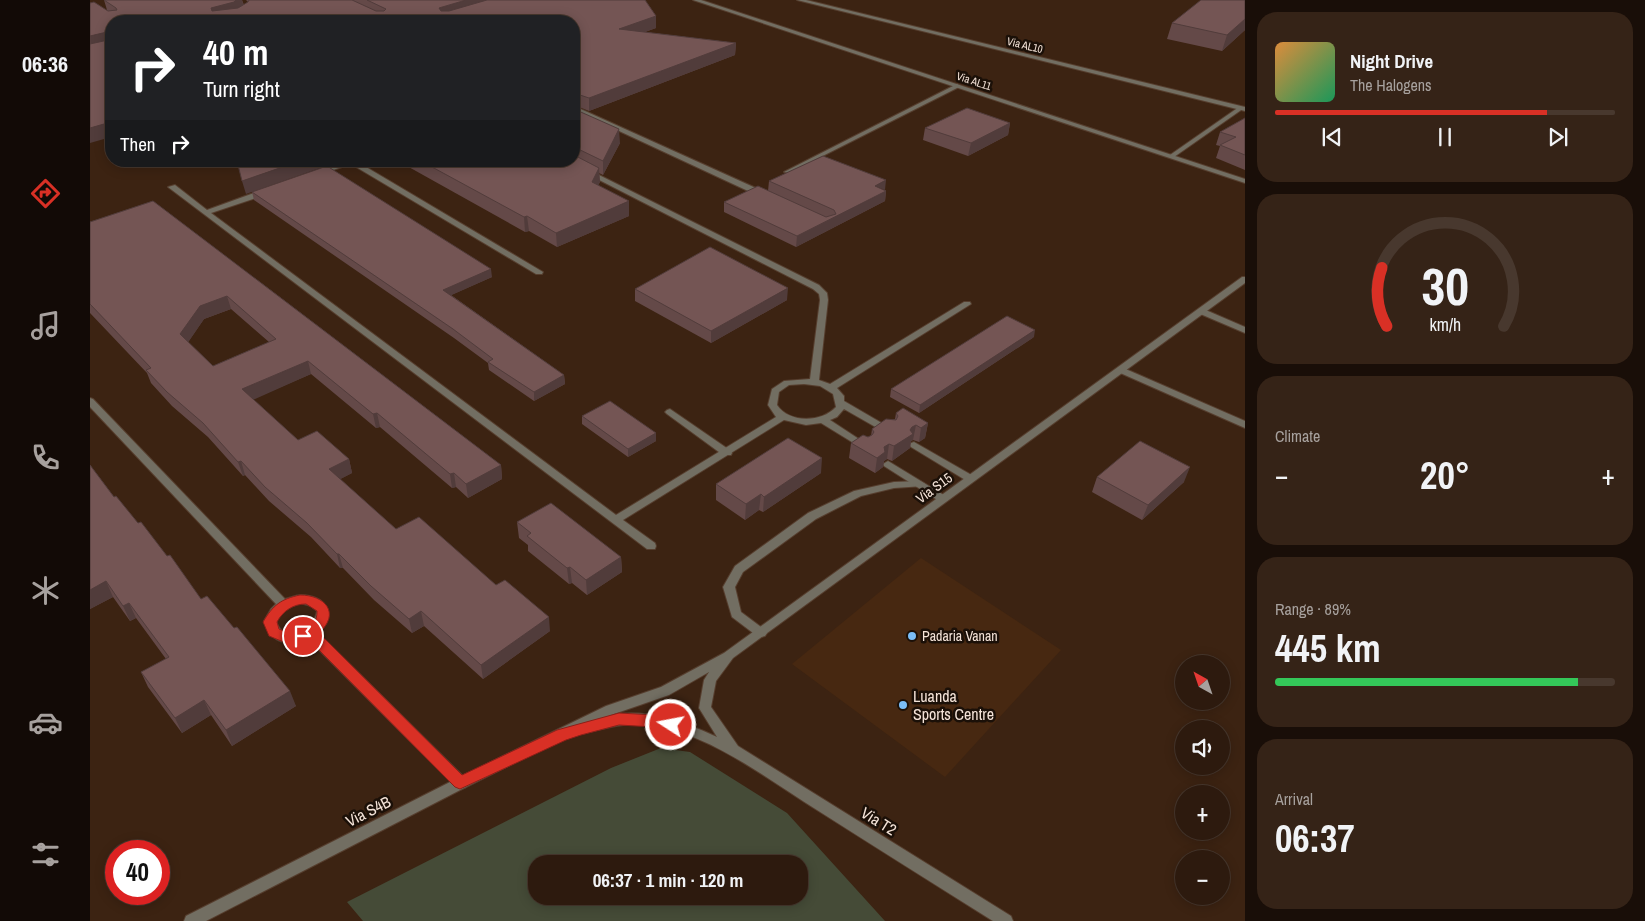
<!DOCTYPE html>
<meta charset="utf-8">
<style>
:root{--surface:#2d1a0e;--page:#352317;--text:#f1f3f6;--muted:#a7a19e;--line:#48382e;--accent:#d93025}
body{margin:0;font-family:"Archivo Narrow",sans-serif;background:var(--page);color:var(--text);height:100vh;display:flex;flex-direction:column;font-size:19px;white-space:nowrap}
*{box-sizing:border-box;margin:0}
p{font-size:16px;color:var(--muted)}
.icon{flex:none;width:28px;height:28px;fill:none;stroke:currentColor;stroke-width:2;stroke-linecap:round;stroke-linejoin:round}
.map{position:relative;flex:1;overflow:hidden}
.panel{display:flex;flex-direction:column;gap:12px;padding:12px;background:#190e08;width:400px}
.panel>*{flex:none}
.banner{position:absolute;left:15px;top:15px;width:475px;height:152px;border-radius:20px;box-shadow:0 2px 12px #0003,0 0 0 1px var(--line);background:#202124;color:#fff;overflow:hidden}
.needle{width:32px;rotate:320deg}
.tools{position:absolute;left:1085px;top:655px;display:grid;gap:10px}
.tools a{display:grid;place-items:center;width:55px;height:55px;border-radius:50%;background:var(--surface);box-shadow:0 2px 12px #0003,0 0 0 1px var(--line);font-size:25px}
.speed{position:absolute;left:15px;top:840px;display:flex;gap:10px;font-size:25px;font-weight:700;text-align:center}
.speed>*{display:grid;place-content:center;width:65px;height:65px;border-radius:50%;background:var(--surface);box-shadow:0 2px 12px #0003,0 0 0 1px var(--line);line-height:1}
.speed .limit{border:8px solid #d22;background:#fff;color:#111}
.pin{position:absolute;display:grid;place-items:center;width:42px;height:42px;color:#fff;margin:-21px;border:2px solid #fff;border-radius:50%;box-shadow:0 1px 5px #0007}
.me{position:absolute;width:55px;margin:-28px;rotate:281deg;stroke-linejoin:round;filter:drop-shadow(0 0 4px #0008)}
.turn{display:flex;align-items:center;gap:18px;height:105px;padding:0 15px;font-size:22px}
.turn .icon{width:65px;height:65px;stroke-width:2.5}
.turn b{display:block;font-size:35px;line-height:42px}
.then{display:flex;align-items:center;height:48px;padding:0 15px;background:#0003;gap:10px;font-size:19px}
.big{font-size:38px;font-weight:700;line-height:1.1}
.panel .widget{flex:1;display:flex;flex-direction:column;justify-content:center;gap:8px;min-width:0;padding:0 18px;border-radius:20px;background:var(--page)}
.panel .dial{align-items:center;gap:0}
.dial svg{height:130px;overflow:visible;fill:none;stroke:var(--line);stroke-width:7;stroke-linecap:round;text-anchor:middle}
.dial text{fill:var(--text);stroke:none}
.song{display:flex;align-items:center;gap:15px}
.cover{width:60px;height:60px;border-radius:8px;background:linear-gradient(135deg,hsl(30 70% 55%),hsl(150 70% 35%))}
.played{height:5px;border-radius:2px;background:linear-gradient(90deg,var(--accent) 80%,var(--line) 80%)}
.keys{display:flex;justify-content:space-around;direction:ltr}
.heat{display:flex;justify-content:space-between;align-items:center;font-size:28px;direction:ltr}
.charge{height:8px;border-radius:4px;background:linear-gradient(90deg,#34c759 89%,var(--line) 0)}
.trip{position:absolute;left:438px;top:855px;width:280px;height:50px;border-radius:20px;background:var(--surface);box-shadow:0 2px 12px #0003,0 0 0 1px var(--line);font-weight:700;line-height:50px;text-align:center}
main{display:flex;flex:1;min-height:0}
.tab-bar{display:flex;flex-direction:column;width:90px;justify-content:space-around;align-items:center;background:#120a06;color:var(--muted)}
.tab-bar .icon{width:35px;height:35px}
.tab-bar .current{color:var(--accent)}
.tab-bar b{font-size:22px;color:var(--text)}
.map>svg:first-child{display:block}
</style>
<main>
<nav class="tab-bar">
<b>06:36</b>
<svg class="icon current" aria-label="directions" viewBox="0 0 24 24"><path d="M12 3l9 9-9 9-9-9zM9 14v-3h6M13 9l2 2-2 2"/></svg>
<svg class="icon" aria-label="music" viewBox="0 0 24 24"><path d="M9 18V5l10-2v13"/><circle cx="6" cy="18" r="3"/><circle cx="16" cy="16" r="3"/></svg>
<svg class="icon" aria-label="phone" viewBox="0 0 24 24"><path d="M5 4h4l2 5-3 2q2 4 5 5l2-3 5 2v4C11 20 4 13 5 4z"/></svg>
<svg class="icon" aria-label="climate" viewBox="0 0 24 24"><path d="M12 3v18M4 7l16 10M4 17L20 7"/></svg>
<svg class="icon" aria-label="car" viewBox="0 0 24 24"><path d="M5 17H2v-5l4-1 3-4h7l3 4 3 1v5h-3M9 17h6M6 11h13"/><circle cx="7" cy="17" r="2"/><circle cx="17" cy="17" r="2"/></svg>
<svg class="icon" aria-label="filters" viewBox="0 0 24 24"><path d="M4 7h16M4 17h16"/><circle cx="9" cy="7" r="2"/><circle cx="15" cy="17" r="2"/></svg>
</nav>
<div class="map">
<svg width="1155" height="921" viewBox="0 0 1155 921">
<rect width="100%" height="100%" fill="#3c2312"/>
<path fill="#472811" d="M831,558L971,650L855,777L702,664Z"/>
<path fill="#454b37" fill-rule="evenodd" d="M571,748L600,752L697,813L795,921H273L257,902L521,768ZM446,864H709V896H446Z"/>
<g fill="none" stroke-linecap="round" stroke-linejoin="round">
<defs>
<path id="service" d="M867,84L870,86L869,87L699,173L694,172Z
M484,106L677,193L678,195L671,197L484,110Z
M1111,308L1155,327V333L1108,313L1107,311Z
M1031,367L1155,421V428L1028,372L1026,370L1028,368Z
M580,409L641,451L642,453L641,455H633L577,414L575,412L577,410Z
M830,481L835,484L834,486L804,488L771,496L726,519L653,572L645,587L651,612L675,630L677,633L675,636L671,637L667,636L642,617L633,587L645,566L718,513L764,491L804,482Z"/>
<path id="minor" d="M1149,107L1154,108L1084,157H1080V155Z
M255,161H266L453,272L452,274H446L261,164L231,174L226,173Z
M472,161H481L729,285L737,293L738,300L729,380L740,384L874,302H880L881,304L747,388L754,396V401L802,429L804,431L802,433H796L754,409L747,417L740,420L778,445L780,447L778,449L775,450L731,423L716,425L694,420L533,520L565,543L566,546L565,549H557L78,187L85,185L117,210L172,190H178V194L121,213L526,515L686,417L678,405L682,389L694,381L720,379L730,300L729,294L723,289ZM714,384L730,386L743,394L746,407C731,423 699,423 687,405L689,392L699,385Z
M0,398L3,399L195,599C200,598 206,595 211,595C236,595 248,615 228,633L376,779L378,783L376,787L371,789L366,787L218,639C197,646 181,644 174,621L181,609L186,604L0,407ZM210,603L221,606L227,611C224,632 194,646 186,621L187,619L196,609Z
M824,442L885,477L886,479L881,482L877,481L821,447L819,445L821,443Z
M798,461L857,497L858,499L857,501H849L794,466L793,464Z"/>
<path id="tertiary" d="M603,0H611L1155,179V183Z
M707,0H716L1155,107V111Z
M1152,277H1155V283L643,658L626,681L621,707L648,746L921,916L923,921H903C844,884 785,847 727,810C676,778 619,733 559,725C534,722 515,728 492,734L487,732L376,787L116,921H94L96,916L366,779L516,706L571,687L634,653ZM619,672L614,680L609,708L627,737C595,722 558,708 521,715L579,695Z"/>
</defs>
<use href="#service" stroke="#563e2e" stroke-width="2"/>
<use href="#minor" stroke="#563e2e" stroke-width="2"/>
<use href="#tertiary" stroke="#563e2e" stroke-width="2"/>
<use href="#service" fill="#726e62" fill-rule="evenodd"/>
<use href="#minor" fill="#726e62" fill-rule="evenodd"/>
<use href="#tertiary" fill="#726e62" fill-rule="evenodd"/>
</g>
<path fill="#644948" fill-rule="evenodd" d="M14,0H152L154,5L158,2L156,0H555L566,16V28L555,32L646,43L645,55L499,111L489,107V111L530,143L513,175L509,173L510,182L508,185L539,216L467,247L439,231L435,232L308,161H484V21H21L0,143L17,10Z
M1155,0V30L1132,51L1077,39L1082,23Z
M1155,118V170L1126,158L1130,146L1126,145L1130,132Z
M920,123L918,135L878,156L833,140L835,128Z
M679,181L795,190L796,191L795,201L706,247L634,212V202L678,191Z
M162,192L402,277L361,295L474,375L475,384L444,401L399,370L398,363L364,338L164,200Z
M63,201L411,465L412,479L378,498L366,487L362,488L290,427L286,428L221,374L163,399L208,440L259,459L262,473L250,479L306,529L406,585L460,631L393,679L334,626L322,633L284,600L253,568H250L221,537L179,501L155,475L153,476L118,437L82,406L61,383L57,373L0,313V222ZM141,309L179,342L123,366L98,342L114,319Z
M545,289L697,300L621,343L545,301Z
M944,337L829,413L800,397L801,389Z
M806,413L838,423L835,438L829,442L823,440L821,441L820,448L802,461L797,459L794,461L793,467L785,473L759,458L761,443L781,436L782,429L805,419Z
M492,416L566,441L538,457L492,424Z
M0,465L24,497L111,599L206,706L142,746L121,715L92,733L58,687L51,672L76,659L46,618L40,621L23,597L0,609Z
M731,473L673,512L669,510L655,520L626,500V484Z
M1007,477L1094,482L1052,520L1002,492Z
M427,522L531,557L532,572L497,595L482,583L479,584L438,551V545L429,538Z"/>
<path fill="#513c3b" d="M146,0H152L154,8L124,20L121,8Z
M376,0H415L350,20L349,8Z
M566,16V28L529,41V29Z
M1155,19V30L1132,51L1137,35Z
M17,32L21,44L0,49V36Z
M646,43L645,55L499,111V98Z
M489,101V115L484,117V103Z
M21,122V137L0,143V128Z
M920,123L918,135L878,156L881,143Z
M529,129L530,143L513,175V161Z
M210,161H228L230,168L156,194L152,181Z
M509,168L510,182L503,196L502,182Z
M796,180L795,190L785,186Z
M796,191L795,201L706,247L707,236Z
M539,201V216L467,247L466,233Z
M437,216L439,231L435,232L434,217Z
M401,269L402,277L355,298L353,290Z
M698,288L697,300L621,343V331Z
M137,296L141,309L114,319L95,347L90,334L110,306Z
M945,330L944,337L829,413L830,405Z
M218,361L221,374L156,403L152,389Z
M474,375L475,384L444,401V392Z
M287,413L290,427L286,428L283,414Z
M838,423L835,438L829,442L831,428Z
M826,425L823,440L821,441L820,448L802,461L804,446L822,427Z
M566,433V441L538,457V449Z
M799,444L797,459L794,461L793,467L785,473L787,458L794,447Z
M732,458L731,473L673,512L674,497Z
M259,459L262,473L243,483L239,469Z
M151,461L155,475L153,476L148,462Z
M411,465L412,479L378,498L376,484Z
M1100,467L1094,482L1052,520L1058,505Z
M364,473L366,487L362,488L360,474Z
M671,494L669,510L655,520L656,504Z
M247,554H249L253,568H250Z
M531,557L532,572L497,595L496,580Z
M480,567L482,583L479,584L477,568Z
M16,581L23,597L0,609V590Z
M39,603L46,618L40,621L33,606Z
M331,611L334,626L322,633L319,619Z
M459,617L460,631L393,679L391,665Z
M200,691L206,706L142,746L136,730Z
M114,700L121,715L92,733L85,718Z"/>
<path fill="#745554" stroke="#513c3b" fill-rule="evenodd" d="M14,0H146L144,2L121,8L122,11L148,8L158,2L159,0H262L286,11H294L296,9L277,0H376L349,8L351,11H359L397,0H555L566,16L529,29L646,43L499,98L484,93V21H21V122L0,128V44L18,40L19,34L17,32L0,36V3L4,2L18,11L27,10L26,8Z
M1111,0H1155V19L1137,35L1082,23Z
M484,99L489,101L484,103Z
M877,108L920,123L881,143L835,128Z
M484,109L529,129L513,161L484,147Z
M1155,118V155L1130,145L1146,137L1130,132Z
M484,155L509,168L502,182L539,201L466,233L437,216L434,217L331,161H484Z
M733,156L796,180L785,186L796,191L707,236L634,202L668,186L736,217L746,214L744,210L679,181Z
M147,161H210L152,181Z
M237,166L401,269L353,290L474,375L444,392L398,362L403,359L363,329L162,192Z
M63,201L411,465L376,484L364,473L360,474L287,413L283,414L218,361L152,389L208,440L227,431L259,459L239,469L306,529L329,517L406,585L415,580L459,617L391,665L331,611L319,619L281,586L249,554H247L217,523L175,487L151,461L148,462L113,423L77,392L56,370L61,368L0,304V222ZM137,296L186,339L123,366L90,334L110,306Z
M620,247L698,288L621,331L545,289Z
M917,316L945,330L830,405L801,389Z
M520,401L566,433L538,449L492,416Z
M813,408L838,423L831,428L826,425L822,427L820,430L823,434L804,446L799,444L794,447L795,452L787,458L761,443L773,435L778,437L782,435L784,432L782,429L796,419L806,420L808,416L806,413Z
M698,438L732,458L674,497L671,494L656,504L626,484Z
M1050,441L1100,467L1058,505L1007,477Z
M0,465L24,497L26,496L48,523L51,522L77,556L80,555L111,599L117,596L144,628L147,627L200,691L136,730L114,700L85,718L51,672L79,657L39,603L33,606L16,581L0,590Z
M461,503L531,557L496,580L480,567L477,568L437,536L441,533L427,522Z"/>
<path fill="#d93025" stroke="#8d1f18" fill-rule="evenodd" d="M210,595C235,595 251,613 229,633L372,775L467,730L529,713L564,715L586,721L588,725L586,729L581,731L564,727L529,725L491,735L476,740L370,789L365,787L218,639L196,643L179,636L173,622C183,605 191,599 210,595ZM216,604L227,611C228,631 204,636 189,629L187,622C193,611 203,604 216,604Z"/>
<g fill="#7bbef8" stroke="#1b1008" stroke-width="2">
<circle cx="822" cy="636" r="5"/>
<circle cx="813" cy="705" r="5"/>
</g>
<g text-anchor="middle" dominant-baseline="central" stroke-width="5" stroke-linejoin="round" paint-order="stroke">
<g font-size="11" fill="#f4e3d8" stroke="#1b1008">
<text transform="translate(935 45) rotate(14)">Via AL10</text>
<text transform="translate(884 81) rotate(18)">Via AL11</text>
</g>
<g font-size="14" fill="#f4e3d8" stroke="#1b1008">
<text transform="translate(844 488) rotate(-36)">Via S15</text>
</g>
<g font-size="14" fill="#f4e3d8" stroke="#1b1008" text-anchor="start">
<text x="832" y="636">Padaria Vanan</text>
</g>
<g font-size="16" fill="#f4e3d8" stroke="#1b1008" text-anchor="start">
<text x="823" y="696">Luanda<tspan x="823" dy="18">Sports Centre</tspan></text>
</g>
<g font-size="16" fill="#f4e3d8" stroke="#1b1008">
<text transform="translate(278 811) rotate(-27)">Via S4B</text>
<text transform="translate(789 821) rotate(32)">Via T2</text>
</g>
</g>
</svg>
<div class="tools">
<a><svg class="needle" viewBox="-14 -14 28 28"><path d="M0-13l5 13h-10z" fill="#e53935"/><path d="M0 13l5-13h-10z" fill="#a7a19e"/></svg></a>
<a><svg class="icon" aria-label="sound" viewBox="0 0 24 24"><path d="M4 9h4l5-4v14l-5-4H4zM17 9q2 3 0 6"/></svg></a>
<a>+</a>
<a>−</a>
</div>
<div class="speed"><div class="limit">40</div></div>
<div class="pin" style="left:213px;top:636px;background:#d93025"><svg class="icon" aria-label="arrive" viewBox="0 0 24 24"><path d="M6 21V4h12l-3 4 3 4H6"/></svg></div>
<svg class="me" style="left:581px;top:725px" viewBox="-20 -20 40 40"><circle r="17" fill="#d93025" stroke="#fff" stroke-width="3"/><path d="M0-11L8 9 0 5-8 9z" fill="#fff"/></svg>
<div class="trip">06:37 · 1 min · 120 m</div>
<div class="banner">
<div class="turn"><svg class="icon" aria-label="right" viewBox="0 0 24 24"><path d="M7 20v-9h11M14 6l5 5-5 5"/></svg><div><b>40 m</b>Turn right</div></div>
<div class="then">Then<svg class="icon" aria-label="right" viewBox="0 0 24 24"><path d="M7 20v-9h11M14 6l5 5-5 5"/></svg></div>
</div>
</div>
<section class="panel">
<div class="widget">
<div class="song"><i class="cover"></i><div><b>Night Drive</b><p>The Halogens</p></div></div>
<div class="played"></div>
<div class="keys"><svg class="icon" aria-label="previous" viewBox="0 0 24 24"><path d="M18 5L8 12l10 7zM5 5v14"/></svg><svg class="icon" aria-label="pause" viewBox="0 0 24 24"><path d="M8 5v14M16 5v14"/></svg><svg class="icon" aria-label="next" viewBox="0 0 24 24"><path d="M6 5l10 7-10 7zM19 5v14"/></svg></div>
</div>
<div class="widget dial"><svg viewBox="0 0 100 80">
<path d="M14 69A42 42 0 1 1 86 69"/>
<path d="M14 69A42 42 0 0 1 11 33" stroke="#d93025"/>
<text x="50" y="56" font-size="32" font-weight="700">30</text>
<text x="50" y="72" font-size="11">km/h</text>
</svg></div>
<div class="widget"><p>Climate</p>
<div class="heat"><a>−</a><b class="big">20°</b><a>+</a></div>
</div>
<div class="widget"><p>Range · 89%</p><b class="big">445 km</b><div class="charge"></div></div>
<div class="widget"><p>Arrival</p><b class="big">06:37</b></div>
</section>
</main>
